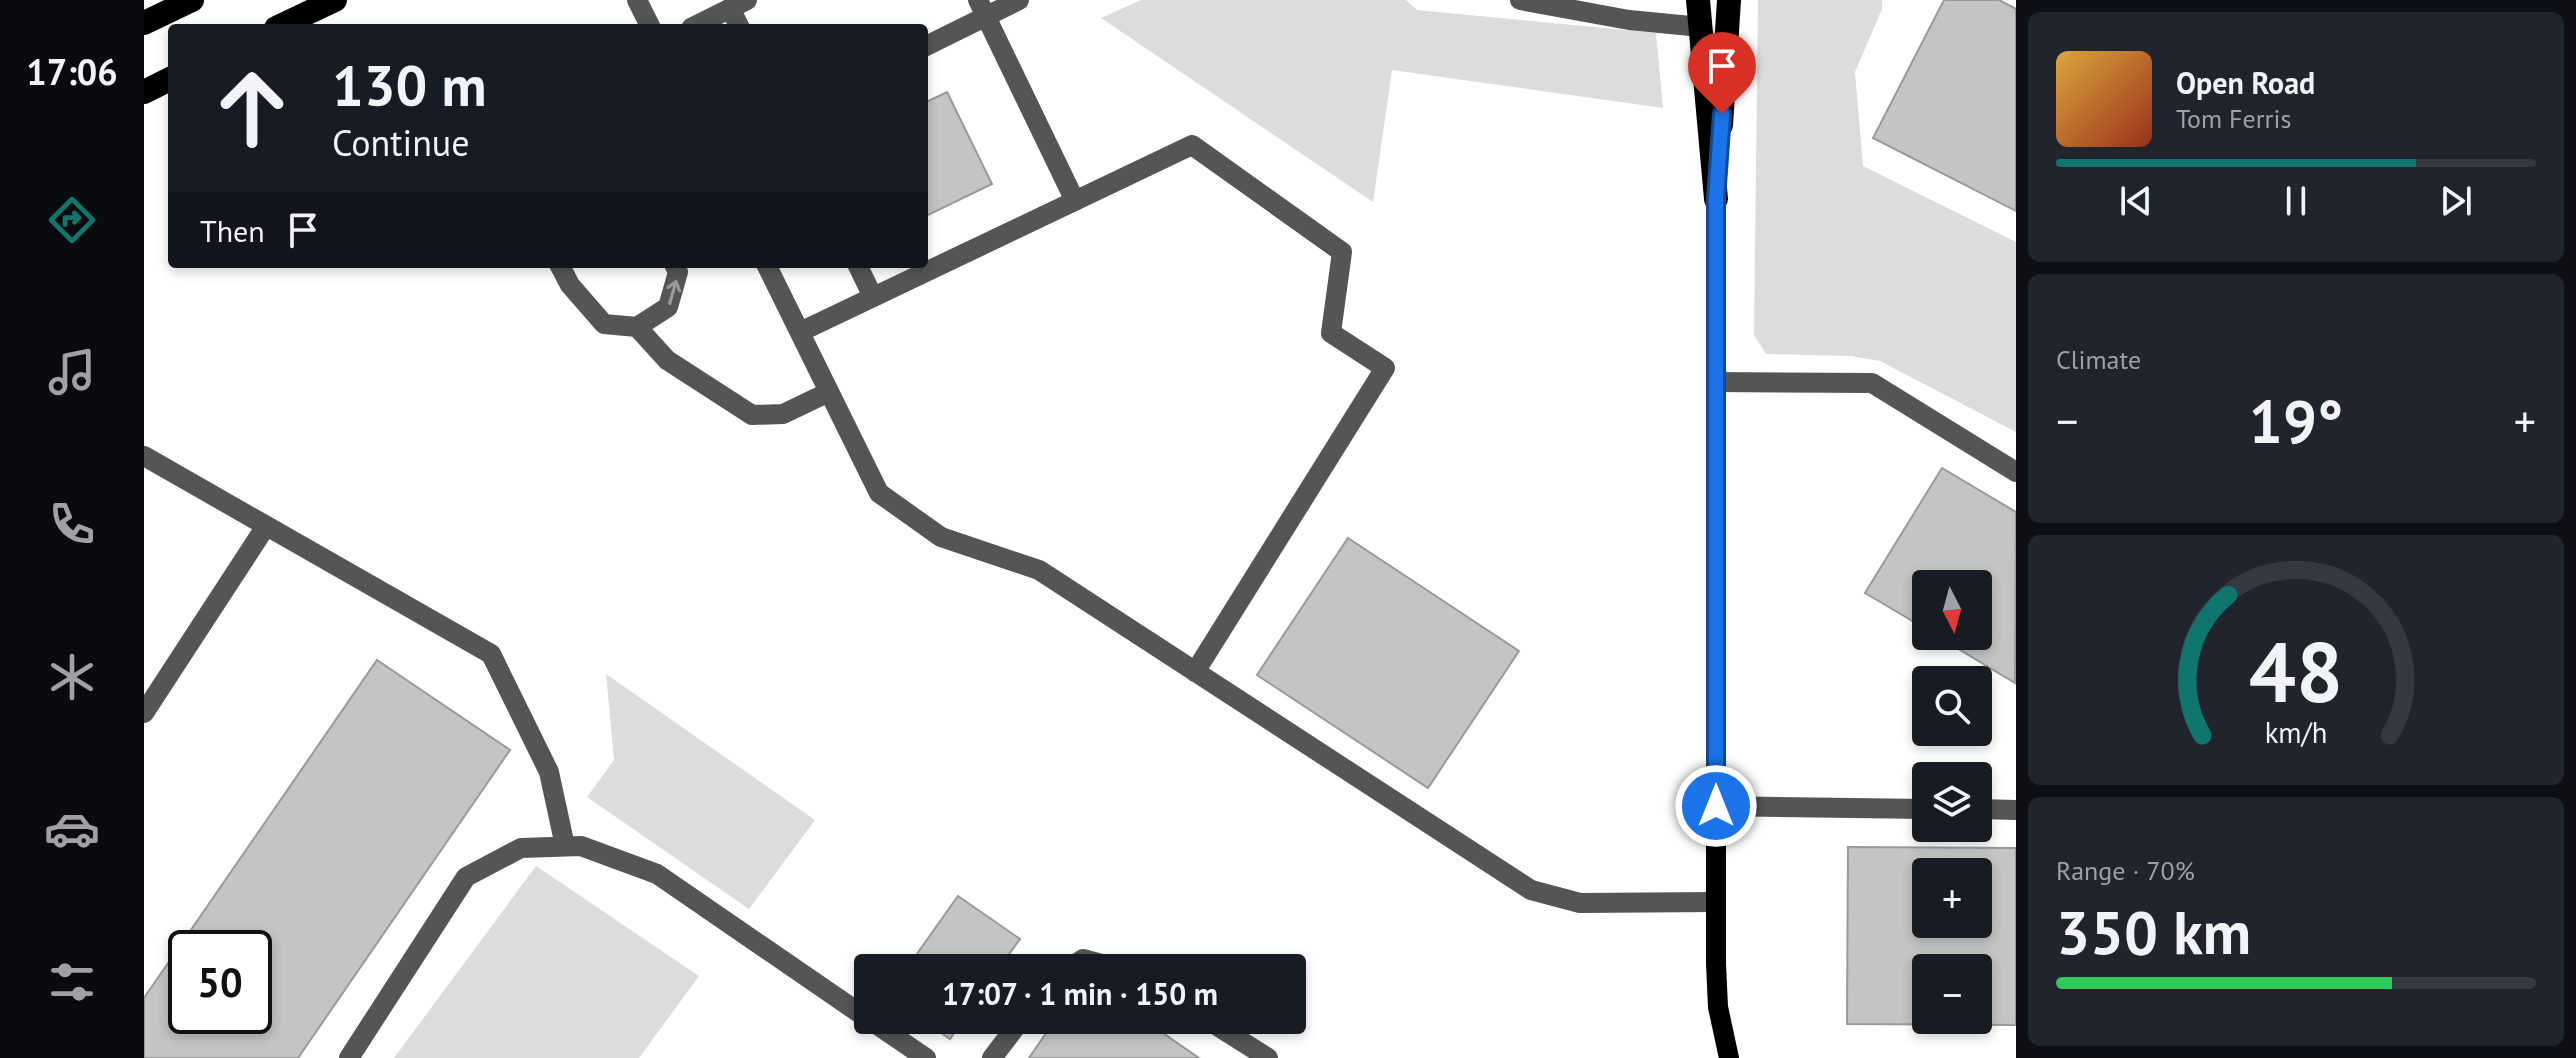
<!DOCTYPE html>
<meta charset="utf-8">
<style>
:root{--surface:#171b24;--page:#20242c;--text:#f1f3f6;--muted:#9ea1a6;--line:#363941;--accent:#0f766e}
body{margin:0;font-family:"PT Sans",sans-serif;background:var(--page);color:var(--text);height:100vh;display:flex;flex-direction:column;font-size:30px;white-space:nowrap}
*{box-sizing:border-box;margin:0}
p{font-size:26px;color:var(--muted)}
.icon{flex:none;width:44px;height:44px;fill:none;stroke:currentColor;stroke-width:2;stroke-linecap:round;stroke-linejoin:round}
.map{position:relative;flex:1;overflow:hidden}
.sheet{display:flex;flex-direction:column;gap:12px;padding:12px;background:#0d0f14;width:560px}
.sheet>*{flex:none}
.banner{position:absolute;left:24px;top:24px;width:760px;height:244px;border-radius:8px;box-shadow:0 4px 12px #0003;background:#171b24;color:var(--text);overflow:hidden}
.needle{width:52px;rotate:174deg}
.controls{position:absolute;left:1768px;top:570px;display:grid;gap:16px}
.controls a{display:grid;place-items:center;width:80px;height:80px;border-radius:8px;background:var(--surface);box-shadow:0 4px 12px #0003;font-size:40px}
.speed{position:absolute;left:24px;top:930px;display:flex;gap:16px;font-size:40px;font-weight:700;text-align:center}
.speed>*{display:grid;place-content:center;width:104px;height:104px;border-radius:50%;background:var(--surface);box-shadow:0 4px 12px #0003;line-height:1}
.speed .limit{border:4px solid #111;border-radius:12px;background:#fff;color:#111}
.pin{position:absolute;display:grid;place-items:center;width:68px;height:68px;color:#fff;margin:-82px -34px;border-radius:50% 50% 50% 0;rotate:-45deg;box-shadow:0 0 8px #0007}
.pin .icon{rotate:45deg}
.me{position:absolute;width:88px;margin:-44px;rotate:0deg;stroke-linejoin:round;filter:drop-shadow(0 0 6px #0008)}
.turn{display:flex;align-items:center;gap:28px;height:168px;padding:0 32px;font-size:36px}
.turn .icon{width:104px;height:104px;stroke-width:2.5}
.turn b{display:block;font-size:56px;line-height:68px}
.then{display:flex;align-items:center;height:76px;padding:0 32px;background:#0003;gap:16px;font-size:30px}
.big{font-size:60px;font-weight:700;line-height:1.1}
.sheet .widget{flex:1;display:flex;flex-direction:column;justify-content:center;gap:12px;min-width:0;padding:0 28px;border-radius:12px;background:var(--page)}
.sheet .dial{align-items:center;gap:0}
.dial svg{height:208px;overflow:visible;fill:none;stroke:var(--line);stroke-width:7;stroke-linecap:round;text-anchor:middle}
.dial text{fill:var(--text);stroke:none}
.song{display:flex;align-items:center;gap:24px}
.cover{width:96px;height:96px;border-radius:12px;background:linear-gradient(135deg,hsl(40 70% 55%),hsl(10 70% 35%))}
.played{height:8px;border-radius:4px;background:linear-gradient(90deg,var(--accent) 75%,var(--line) 75%)}
.keys{display:flex;justify-content:space-around;direction:ltr}
.heat{display:flex;justify-content:space-between;align-items:center;font-size:44px;direction:ltr}
.charge{height:12px;border-radius:6px;background:linear-gradient(90deg,#34c759 70%,var(--line) 0)}
.trip{position:absolute;left:710px;top:954px;width:452px;height:80px;border-radius:8px;background:var(--surface);box-shadow:0 4px 12px #0003;font-weight:700;line-height:80px;text-align:center}
main{display:flex;flex:1;min-height:0}
.dock{display:flex;flex-direction:column;width:144px;justify-content:space-around;align-items:center;background:#090b0e;color:var(--muted)}
.dock .icon{width:56px;height:56px}
.dock .active{color:var(--accent)}
.dock b{font-size:36px;color:var(--text)}
.map>svg:first-child{display:block}
</style>
<main>
<nav class="dock">
<b>17:06</b>
<svg class="icon active" aria-label="directions" viewBox="0 0 24 24"><path d="M12 3l9 9-9 9-9-9zM9 14v-3h6M13 9l2 2-2 2"/></svg>
<svg class="icon" aria-label="music" viewBox="0 0 24 24"><path d="M9 18V5l10-2v13"/><circle cx="6" cy="18" r="3"/><circle cx="16" cy="16" r="3"/></svg>
<svg class="icon" aria-label="phone" viewBox="0 0 24 24"><path d="M5 4h4l2 5-3 2q2 4 5 5l2-3 5 2v4C11 20 4 13 5 4z"/></svg>
<svg class="icon" aria-label="climate" viewBox="0 0 24 24"><path d="M12 3v18M4 7l16 10M4 17L20 7"/></svg>
<svg class="icon" aria-label="car" viewBox="0 0 24 24"><path d="M5 17H2v-5l4-1 3-4h7l3 4 3 1v5h-3M9 17h6M6 11h13"/><circle cx="7" cy="17" r="2"/><circle cx="17" cy="17" r="2"/></svg>
<svg class="icon" aria-label="filters" viewBox="0 0 24 24"><path d="M4 7h16M4 17h16"/><circle cx="9" cy="7" r="2"/><circle cx="15" cy="17" r="2"/></svg>
</nav>
<div class="map">
<svg width="1872" height="1058" viewBox="0 0 1872 1058">
<rect width="100%" height="100%" fill="#fff"/>
<path fill="#dcdcdc" d="M997,0H1262L1273,10L1512,33L1519,108L1248,70L1229,202L957,18Z
M1614,0H1738V9L1711,72L1719,166L1872,242V432L1736,361L1707,356L1622,354L1610,335Z
M462,674L671,820L605,909L443,797L470,760Z
M392,866L555,976L495,1058H250Z"/>
<path fill="#c4c4c4" stroke="#999" stroke-width="2" fill-rule="evenodd" d="M1800,0H1855L1872,9V211L1729,138Z
M803,92L848,184L780,217V103Z
M1798,468L1872,512L1871,683L1793,636H1834V584H1782V629L1721,593Z
M1204,538L1375,651L1284,788L1113,675Z
M233,660L366,750L154,1058H0V998ZM42,948H110V1016H42Z
M1704,847L1872,848V1025L1703,1024ZM1782,872H1834V924H1782ZM1782,968H1834V1020H1782Z
M814,896L876,939L855,968H763Z
M779,1020H819L806,1039Z
M911,1020H1000L1055,1058H885Z"/>
<g fill="none" stroke-linecap="round" stroke-linejoin="round">
<path stroke="#555" stroke-width="20" d="M493,0L507,28
M834,0L931,201
M1376,0L1485,20L1557,27
M586,8L596,28
M547,28L603,0
M780,47L875,0
M415,264L426,285L460,324L493,327L524,307L534,272L530,264
M622,264L735,493L797,537L895,570L1387,890L1436,903L1572,902
M713,264L729,297
M493,327L523,360L608,415L639,414L685,392
M656,332L1048,145L1198,252L1187,333L1241,368L1051,672
M1572,382L1728,383L1872,472
M0,456L347,654L405,772L421,846
M0,713L122,526
M1572,806L1782,809
M1834,809L1872,810
M926,968L939,959L972,968
M726,1020L782,1058
M1064,1020L1124,1058
M205,1058L322,877L377,848L437,846L513,874L724,1019
M848,1058L877,1020"/>
<path stroke="#000" stroke-width="20" d="M1572,199V964L1574,1007L1585,1058"/>
<path stroke="#000" stroke-width="24" d="M1554,0L1572,199
M0,23L48,0
M132,28L191,0
M0,92L28,78
M1577,125L1585,0"/>
</g>
<defs><path id="oneway-shaft" d="M-6 0H5M1.5-3L5.5 0L1.5 3" fill="none" stroke-width="1.6" stroke-linecap="round" stroke-linejoin="round" transform="scale(2)"/></defs>
<use stroke="#999" href="#oneway-shaft" transform="translate(529 292) rotate(-74)"/>
<g fill="none" stroke-linecap="round" stroke-linejoin="round">
<defs>
<path id="route" d="M1572,806V199L1578,114"/>
</defs>
<use href="#route" stroke="#114b97" stroke-width="20"/>
<use href="#route" stroke="#1a73e8" stroke-width="14"/>
</g>
</svg>
<div class="controls">
<a><svg class="needle" viewBox="-14 -14 28 28"><path d="M0-13l5 13h-10z" fill="#e53935"/><path d="M0 13l5-13h-10z" fill="#9ea1a6"/></svg></a>
<a><svg class="icon" aria-label="search" viewBox="0 0 24 24"><circle cx="10" cy="10" r="6"/><path d="M15 15l6 6"/></svg></a>
<a><svg class="icon" aria-label="layers" viewBox="0 0 24 24"><path d="M12 4l9 5-9 5-9-5zM3 14l9 5 9-5"/></svg></a>
<a>+</a>
<a>−</a>
</div>
<div class="speed"><div class="limit">50</div></div>
<div class="pin" style="left:1578px;top:114px;background:#d93025"><svg class="icon" aria-label="arrive" viewBox="0 0 24 24"><path d="M6 21V4h12l-3 4 3 4H6"/></svg></div>
<svg class="me" style="left:1572px;top:806px" viewBox="-20 -20 40 40"><circle r="17" fill="#1a73e8" stroke="#fff" stroke-width="3"/><path d="M0-11L8 9 0 5-8 9z" fill="#fff"/></svg>
<div class="trip">17:07 · 1 min · 150 m</div>
<div class="banner">
<div class="turn"><svg class="icon" aria-label="ahead" viewBox="0 0 24 24"><path d="M12 20V5M6 11l6-6 6 6"/></svg><div><b>130 m</b>Continue</div></div>
<div class="then">Then<svg class="icon" aria-label="arrive" viewBox="0 0 24 24"><path d="M6 21V4h12l-3 4 3 4H6"/></svg></div>
</div>
</div>
<section class="sheet">
<div class="widget">
<div class="song"><i class="cover"></i><div><b>Open Road</b><p>Tom Ferris</p></div></div>
<div class="played"></div>
<div class="keys"><svg class="icon" aria-label="previous" viewBox="0 0 24 24"><path d="M18 5L8 12l10 7zM5 5v14"/></svg><svg class="icon" aria-label="pause" viewBox="0 0 24 24"><path d="M8 5v14M16 5v14"/></svg><svg class="icon" aria-label="next" viewBox="0 0 24 24"><path d="M6 5l10 7-10 7zM19 5v14"/></svg></div>
</div>
<div class="widget"><p>Climate</p>
<div class="heat"><a>−</a><b class="big">19°</b><a>+</a></div>
</div>
<div class="widget dial"><svg viewBox="0 0 100 80">
<path d="M14 69A42 42 0 1 1 86 69"/>
<path d="M14 69A42 42 0 0 1 24 15" stroke="#0f766e"/>
<text x="50" y="56" font-size="32" font-weight="700">48</text>
<text x="50" y="72" font-size="11">km/h</text>
</svg></div>
<div class="widget"><p>Range · 70%</p><b class="big">350 km</b><div class="charge"></div></div>
</section>
</main>
